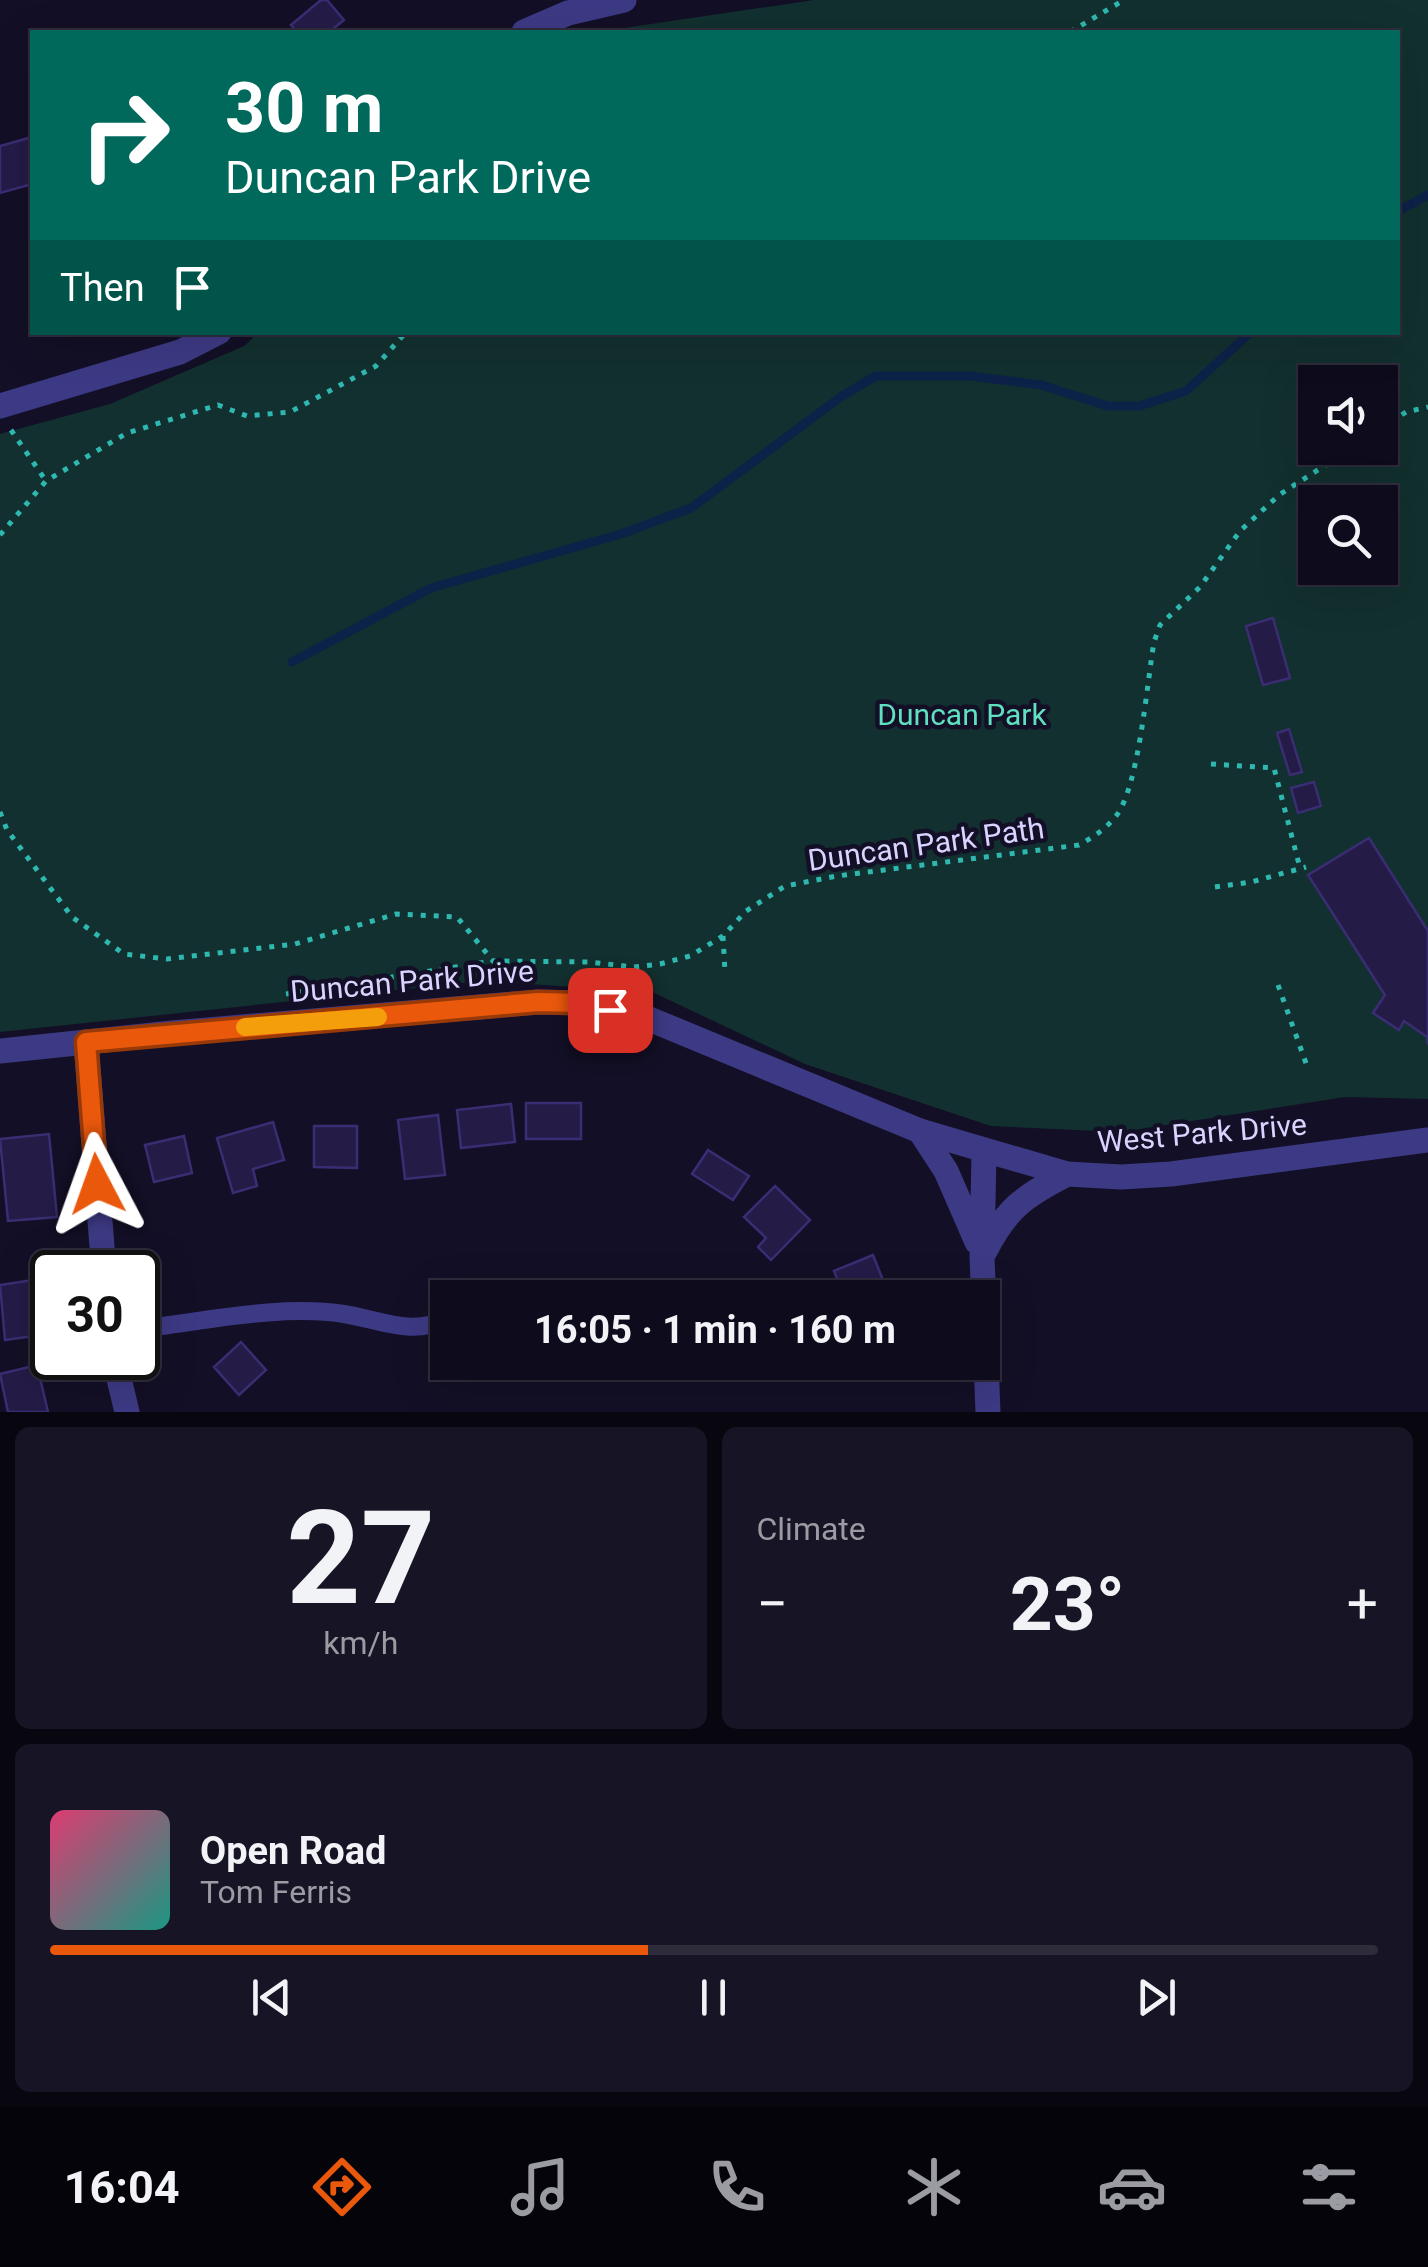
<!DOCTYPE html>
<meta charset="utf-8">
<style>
:root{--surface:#0e0b1c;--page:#171425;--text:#f1f3f6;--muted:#9b9ba3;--line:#2e2b3b;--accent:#ea580c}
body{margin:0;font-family:Roboto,sans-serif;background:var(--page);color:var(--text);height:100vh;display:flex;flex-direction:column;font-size:38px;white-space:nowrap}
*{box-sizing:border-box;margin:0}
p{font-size:32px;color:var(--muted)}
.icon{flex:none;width:55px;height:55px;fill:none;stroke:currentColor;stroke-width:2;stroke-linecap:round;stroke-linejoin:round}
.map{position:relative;height:1412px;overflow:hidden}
.side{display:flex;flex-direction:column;gap:15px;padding:15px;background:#08060f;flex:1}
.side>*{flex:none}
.top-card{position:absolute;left:30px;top:30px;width:1370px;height:305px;border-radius:0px;box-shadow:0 10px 40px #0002,0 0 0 2px var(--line);background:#00695c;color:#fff;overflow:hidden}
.controls{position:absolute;left:1298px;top:365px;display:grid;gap:20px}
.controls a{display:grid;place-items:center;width:100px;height:100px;border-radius:0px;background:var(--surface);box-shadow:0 10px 40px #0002,0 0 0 2px var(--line);font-size:50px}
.speed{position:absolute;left:30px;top:1250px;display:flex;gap:20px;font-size:50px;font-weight:700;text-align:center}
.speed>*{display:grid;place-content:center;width:130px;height:130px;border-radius:50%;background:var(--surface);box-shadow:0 10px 40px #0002,0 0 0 2px var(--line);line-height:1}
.speed .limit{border:5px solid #111;border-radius:15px;background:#fff;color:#111}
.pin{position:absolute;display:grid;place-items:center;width:85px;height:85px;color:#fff;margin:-42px;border-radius:20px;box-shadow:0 5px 15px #0006}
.me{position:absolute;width:110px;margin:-55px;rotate:356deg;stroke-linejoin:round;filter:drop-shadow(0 0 8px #0008)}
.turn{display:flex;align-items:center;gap:35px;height:210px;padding:0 30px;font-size:45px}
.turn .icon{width:130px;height:130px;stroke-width:2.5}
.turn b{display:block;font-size:70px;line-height:85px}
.then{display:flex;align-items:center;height:95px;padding:0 30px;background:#0003;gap:20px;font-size:38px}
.big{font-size:75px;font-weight:700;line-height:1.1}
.side .tile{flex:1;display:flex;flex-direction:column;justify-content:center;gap:15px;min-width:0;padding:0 35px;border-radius:15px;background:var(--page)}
.side .dial{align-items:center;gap:0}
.dial b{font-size:130px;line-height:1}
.song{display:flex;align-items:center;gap:30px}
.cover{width:120px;height:120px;border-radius:15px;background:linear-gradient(135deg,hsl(340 70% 55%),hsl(170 70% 35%))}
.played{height:10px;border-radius:5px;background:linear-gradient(90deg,var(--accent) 45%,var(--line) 45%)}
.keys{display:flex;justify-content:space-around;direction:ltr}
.heat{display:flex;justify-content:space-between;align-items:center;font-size:55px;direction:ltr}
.side .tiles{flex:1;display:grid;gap:15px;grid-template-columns:1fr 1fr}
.tile:last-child{grid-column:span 2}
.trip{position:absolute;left:430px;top:1280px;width:570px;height:100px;border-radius:0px;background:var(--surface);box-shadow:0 10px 40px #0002,0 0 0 2px var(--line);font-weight:700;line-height:100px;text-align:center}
.menu{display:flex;height:160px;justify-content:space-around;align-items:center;background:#06040b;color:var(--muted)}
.menu .icon{width:70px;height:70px}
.menu .active{color:var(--accent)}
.menu b{font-size:45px;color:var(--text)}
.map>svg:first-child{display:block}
</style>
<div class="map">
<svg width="1428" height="1412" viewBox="0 0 1428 1412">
<rect width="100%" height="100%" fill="#130f26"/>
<path fill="#12302f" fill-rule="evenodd" d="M814,0H1428V1099L1345,1097L1121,1132L991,1126L805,1064L652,992L482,981L0,1032V434L110,404L244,346L258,333L1398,332V32H597ZM1315,382H1380V448H1315ZM1315,502H1380V568H1315Z"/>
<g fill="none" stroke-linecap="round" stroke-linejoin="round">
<path stroke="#0c2248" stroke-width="9" d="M1398,211L1428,195
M292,662L431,588L621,534L691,508L842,396L876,376H971L1041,385L1108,406H1139L1186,391L1251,332"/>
</g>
<path fill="#241b47" stroke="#3b2d73" stroke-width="2.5" d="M321,0H327L344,20L329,32H297L291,25Z
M32,137V184L0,193V146Z
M1273,618L1290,678L1263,685L1246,626Z
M1289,729L1302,772L1290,775L1277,733Z
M1314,782L1321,806L1298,813L1291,788Z
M1369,838L1428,931V1045L1427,1037L1404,1021L1399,1030L1373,1013L1385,995L1308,875Z
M526,1103H581V1139H526Z
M511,1104L515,1142L461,1148L457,1110Z
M438,1115L445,1175L405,1179L398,1120Z
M273,1122L284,1160L253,1169L257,1186L233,1193L217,1138Z
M314,1126H357V1168L314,1167Z
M49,1134L57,1217L8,1221L0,1139Z
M184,1136L192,1173L154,1182L145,1145Z
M708,1150L749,1176L733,1200L692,1174Z
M775,1186L810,1220L771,1260L758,1247L766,1238L744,1217Z
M873,1255L890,1298H845L834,1271Z
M40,1279L48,1334L5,1340L0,1285Z
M241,1342L266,1370L239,1395L214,1367Z
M37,1365L48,1412H8L0,1374Z"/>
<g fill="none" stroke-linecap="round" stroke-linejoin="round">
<path stroke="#2fb8b0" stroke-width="5" stroke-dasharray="5 8" stroke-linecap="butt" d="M1070,32L1124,0
M1380,429L1406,412L1428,407
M11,430L46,481
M0,535L46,481L127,433L218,405L247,416L290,412L376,366L406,332
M1211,764L1274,768L1300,868
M0,812L7,830L72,917L124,954L167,959L295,944L396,914L457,917L493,961
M1215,887L1251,882L1306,867
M723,936L725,972
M1278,985L1307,1066
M286,994L493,961L589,962L634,967L660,964L690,956L723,936L746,911L785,886L837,876L1079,845C1093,837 1106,829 1116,816C1139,787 1147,682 1154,642L1160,625L1200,587L1240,531L1279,495L1352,448"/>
<path stroke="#3d3a85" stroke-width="18" d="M138,1329C202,1322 280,1304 344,1314C381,1320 412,1337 448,1318"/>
<path stroke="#3d3a85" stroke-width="25" d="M524,32L568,13L624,0
M0,406L180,352L219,332
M86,1042L104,1272
M920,1131L946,1171L977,1242
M984,1151L982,1256L988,1412
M985,1251C1007,1208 1024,1196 1067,1174
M114,1358L127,1412"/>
<path stroke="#3d3a85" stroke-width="25" d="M0,1051L172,1033L538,1002L579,1003L642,1016L920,1131L1067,1174L1121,1177L1171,1174L1428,1140"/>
</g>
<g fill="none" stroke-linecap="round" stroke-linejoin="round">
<defs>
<path id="route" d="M97,1184L86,1042L538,1002L578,1003L610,1010"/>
</defs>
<use href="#route" stroke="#983908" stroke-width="25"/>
<use href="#route" stroke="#ea580c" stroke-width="18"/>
<path stroke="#f59e0b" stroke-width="18" d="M245,1027L378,1017"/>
</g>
<g text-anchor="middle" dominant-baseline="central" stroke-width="9" stroke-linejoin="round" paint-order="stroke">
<g font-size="30" fill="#5fe0c0" stroke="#130f26">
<text x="962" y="714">Duncan Park</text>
</g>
<g font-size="30" fill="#d9d4ff" stroke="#130f26">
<text transform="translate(926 844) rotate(-8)">Duncan Park Path</text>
<text transform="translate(412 981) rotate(-5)">Duncan Park Drive</text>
<text transform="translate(1202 1133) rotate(-5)">West Park Drive</text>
</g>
</g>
</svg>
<div class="controls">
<a><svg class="icon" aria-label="sound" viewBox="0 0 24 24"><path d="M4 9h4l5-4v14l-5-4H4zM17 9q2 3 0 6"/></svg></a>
<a><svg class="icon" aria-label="search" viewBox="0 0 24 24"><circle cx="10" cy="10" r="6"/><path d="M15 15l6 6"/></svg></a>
</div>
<div class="speed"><div class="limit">30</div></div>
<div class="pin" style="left:610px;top:1010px;background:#d93025"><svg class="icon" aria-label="arrive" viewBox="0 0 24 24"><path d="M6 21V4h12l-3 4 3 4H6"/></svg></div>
<svg class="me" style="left:97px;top:1184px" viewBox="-20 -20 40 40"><path d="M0-17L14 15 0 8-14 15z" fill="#ea580c" stroke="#fff" stroke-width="4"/></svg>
<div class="trip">16:05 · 1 min · 160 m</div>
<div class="top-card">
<div class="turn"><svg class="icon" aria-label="right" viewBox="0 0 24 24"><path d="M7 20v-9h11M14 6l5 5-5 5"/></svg><div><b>30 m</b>Duncan Park Drive</div></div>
<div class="then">Then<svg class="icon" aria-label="arrive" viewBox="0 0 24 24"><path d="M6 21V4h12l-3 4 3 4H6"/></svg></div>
</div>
</div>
<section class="side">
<div class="tiles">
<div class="tile dial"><b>27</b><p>km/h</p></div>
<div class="tile"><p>Climate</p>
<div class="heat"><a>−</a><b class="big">23°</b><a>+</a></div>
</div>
<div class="tile">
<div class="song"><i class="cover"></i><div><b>Open Road</b><p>Tom Ferris</p></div></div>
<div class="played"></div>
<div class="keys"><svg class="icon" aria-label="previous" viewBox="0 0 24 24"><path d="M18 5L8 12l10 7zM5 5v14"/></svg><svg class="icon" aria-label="pause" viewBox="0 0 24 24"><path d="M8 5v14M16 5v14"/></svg><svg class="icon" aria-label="next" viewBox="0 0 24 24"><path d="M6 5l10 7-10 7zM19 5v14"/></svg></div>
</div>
</div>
</section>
<nav class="menu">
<b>16:04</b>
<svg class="icon active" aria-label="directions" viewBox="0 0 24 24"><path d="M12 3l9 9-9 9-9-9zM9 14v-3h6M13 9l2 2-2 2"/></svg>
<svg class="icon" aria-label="music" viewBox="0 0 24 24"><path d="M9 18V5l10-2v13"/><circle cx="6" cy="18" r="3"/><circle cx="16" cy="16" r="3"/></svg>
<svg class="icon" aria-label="phone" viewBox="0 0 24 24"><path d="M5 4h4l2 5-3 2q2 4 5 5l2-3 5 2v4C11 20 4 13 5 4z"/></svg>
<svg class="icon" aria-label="climate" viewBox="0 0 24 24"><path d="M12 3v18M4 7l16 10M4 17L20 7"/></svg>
<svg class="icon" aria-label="car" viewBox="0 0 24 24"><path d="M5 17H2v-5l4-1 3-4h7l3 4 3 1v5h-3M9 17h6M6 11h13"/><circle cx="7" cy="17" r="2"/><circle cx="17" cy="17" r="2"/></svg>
<svg class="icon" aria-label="filters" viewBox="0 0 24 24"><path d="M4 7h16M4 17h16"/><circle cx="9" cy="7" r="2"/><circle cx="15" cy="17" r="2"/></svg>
</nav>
